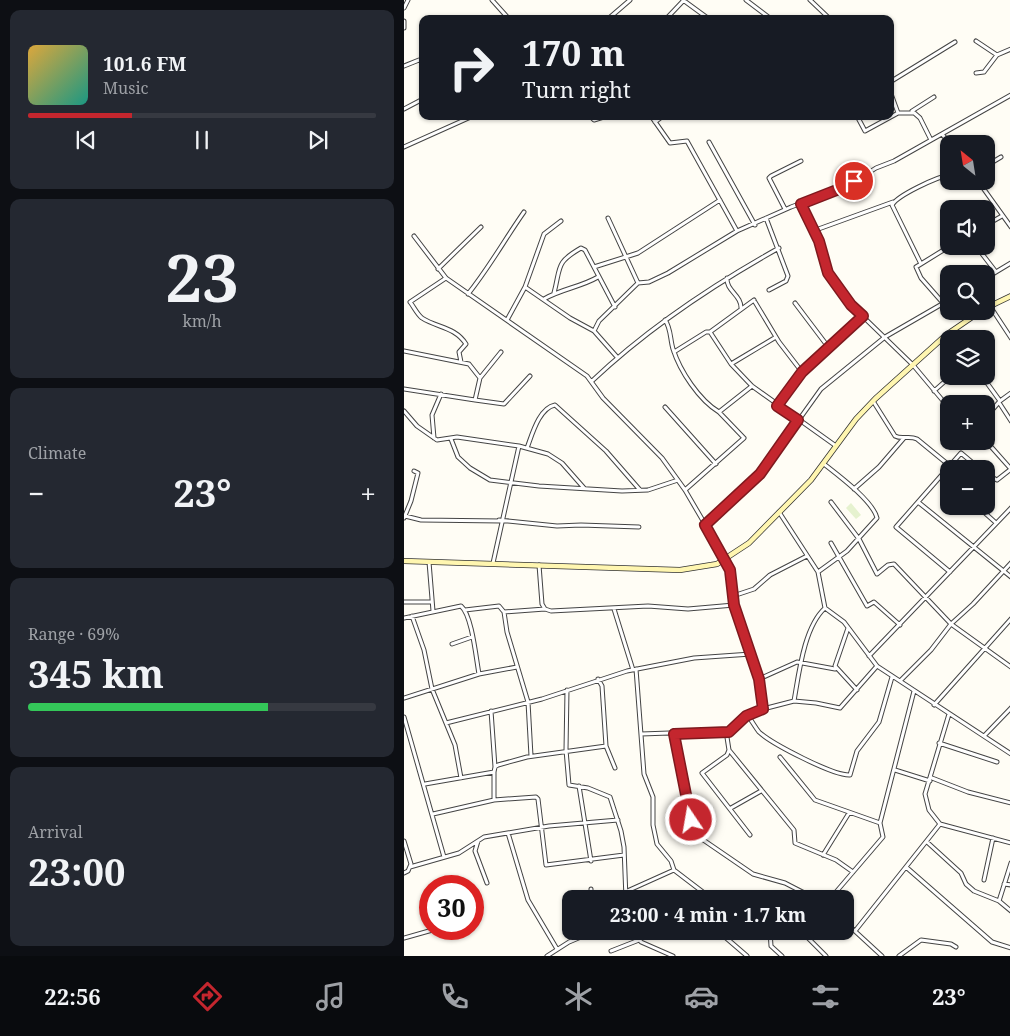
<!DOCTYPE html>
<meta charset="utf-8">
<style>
:root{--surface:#171b24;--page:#242831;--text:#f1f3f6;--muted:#9ea1a6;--line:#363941;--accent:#c4262e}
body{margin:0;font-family:"Noto Serif",serif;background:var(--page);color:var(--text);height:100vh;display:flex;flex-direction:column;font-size:19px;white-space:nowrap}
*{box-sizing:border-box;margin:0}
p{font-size:16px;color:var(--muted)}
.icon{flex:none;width:28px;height:28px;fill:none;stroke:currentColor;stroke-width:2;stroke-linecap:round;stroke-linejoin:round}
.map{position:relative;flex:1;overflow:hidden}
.sheet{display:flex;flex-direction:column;gap:10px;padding:10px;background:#0d0f14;width:404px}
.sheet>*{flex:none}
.top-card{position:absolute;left:15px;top:15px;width:475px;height:105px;border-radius:10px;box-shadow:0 1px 4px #0004;background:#171b24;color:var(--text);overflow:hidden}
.needle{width:32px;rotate:330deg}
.buttons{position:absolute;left:536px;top:135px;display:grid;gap:10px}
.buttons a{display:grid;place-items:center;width:55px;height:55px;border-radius:10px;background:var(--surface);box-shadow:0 1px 4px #0004;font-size:25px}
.speed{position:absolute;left:15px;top:875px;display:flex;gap:10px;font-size:25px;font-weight:700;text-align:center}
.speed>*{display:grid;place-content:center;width:65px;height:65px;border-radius:50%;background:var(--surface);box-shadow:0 1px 4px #0004;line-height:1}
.speed .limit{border:8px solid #d22;background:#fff;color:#111}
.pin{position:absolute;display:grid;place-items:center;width:42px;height:42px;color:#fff;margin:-21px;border:2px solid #fff;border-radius:50%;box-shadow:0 1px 5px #0007}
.me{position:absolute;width:55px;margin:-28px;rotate:348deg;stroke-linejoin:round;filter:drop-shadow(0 0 4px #0008)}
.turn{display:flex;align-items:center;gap:18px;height:105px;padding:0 20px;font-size:22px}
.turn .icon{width:65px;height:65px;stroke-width:2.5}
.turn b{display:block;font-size:35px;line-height:42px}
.big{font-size:38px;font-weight:700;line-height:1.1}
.sheet .card{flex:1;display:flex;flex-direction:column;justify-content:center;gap:8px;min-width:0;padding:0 18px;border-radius:10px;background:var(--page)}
.sheet .dial{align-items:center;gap:0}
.dial b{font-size:65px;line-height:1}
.song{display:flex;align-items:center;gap:15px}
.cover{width:60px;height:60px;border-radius:8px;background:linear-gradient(135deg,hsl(40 70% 55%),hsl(170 70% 35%))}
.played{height:5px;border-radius:2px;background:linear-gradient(90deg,var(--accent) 30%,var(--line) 30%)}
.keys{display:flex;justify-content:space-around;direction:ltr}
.heat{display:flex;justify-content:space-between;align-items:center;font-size:28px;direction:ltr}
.charge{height:8px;border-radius:4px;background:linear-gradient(90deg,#34c759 69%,var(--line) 0)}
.trip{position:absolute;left:158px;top:890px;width:292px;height:50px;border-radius:10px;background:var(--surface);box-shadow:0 1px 4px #0004;font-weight:700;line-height:50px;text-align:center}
.tab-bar{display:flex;height:80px;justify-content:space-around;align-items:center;background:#090b0e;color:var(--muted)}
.tab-bar .icon{width:35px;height:35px}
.tab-bar .current{color:var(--accent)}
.tab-bar b{font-size:22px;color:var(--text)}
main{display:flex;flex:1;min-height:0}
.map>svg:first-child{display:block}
</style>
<main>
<section class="sheet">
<div class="card">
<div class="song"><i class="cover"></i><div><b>101.6 FM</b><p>Music</p></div></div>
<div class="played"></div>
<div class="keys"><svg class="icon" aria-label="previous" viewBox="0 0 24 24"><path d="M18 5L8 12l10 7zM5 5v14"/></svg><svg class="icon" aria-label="pause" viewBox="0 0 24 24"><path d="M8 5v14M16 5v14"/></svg><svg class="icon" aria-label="next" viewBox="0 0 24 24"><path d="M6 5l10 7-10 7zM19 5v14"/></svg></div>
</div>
<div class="card dial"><b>23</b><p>km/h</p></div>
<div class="card"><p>Climate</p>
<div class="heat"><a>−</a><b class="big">23°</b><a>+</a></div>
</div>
<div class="card"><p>Range · 69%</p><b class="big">345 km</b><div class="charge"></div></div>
<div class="card"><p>Arrival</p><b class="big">23:00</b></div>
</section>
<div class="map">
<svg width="607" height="956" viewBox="0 0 607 956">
<rect width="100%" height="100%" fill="#fffdf5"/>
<path fill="#e6f2cf" d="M447,503L457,515L452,519L442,508Z"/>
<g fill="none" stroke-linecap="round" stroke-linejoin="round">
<defs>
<path id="street" d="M88,0L105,19
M279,0L305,19
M342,0L367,19
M406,0L426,19
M0,8L4,0
M204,19L226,0
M262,19L280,0
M0,21V28
M572,41L593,55
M0,66L15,60L19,62
M572,73L580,72L593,55L607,49
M486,82L551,42
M486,91L494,113H509
M0,109L19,99
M186,116L190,120L203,116
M247,116L266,143L283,141L333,231
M453,116L461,131L494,113
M251,122L259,116
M538,134L546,144
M527,140L516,118L508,111L530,97
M305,142L351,225
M0,147L69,116
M582,166L597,157
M574,181L607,227
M397,204L415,241L422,270L426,277L447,305L509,365L545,408
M381,209L365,178L367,176L397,161
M204,218L234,283L195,321L190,331L213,357
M362,218L384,276L382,281L365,290
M582,225L598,216
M409,231L489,202
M10,236L42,278L183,376L199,398L258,458L281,490L322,560L326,569L330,605L355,679L359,709L342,716L327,730L322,731L325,750L323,755L298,773L346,835
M572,246L592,272
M517,264L488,205C494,195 533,177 545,175
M190,267L234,253L316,200
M34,269L77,227
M42,278L6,302C10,307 13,314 18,318C34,328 51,327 62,344L55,352L57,362
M323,278C322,291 338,295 337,309
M582,278L607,263
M234,283L245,282L264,273L333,231L387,207L443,186L472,168L490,161L607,95
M121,287L166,318L190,331
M150,293C157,267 151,263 177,248L181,250L211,307
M64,294C85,268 101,239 120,212
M140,299C157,289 177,287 194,277
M351,302L375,342L398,372
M391,303L425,348
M539,303L517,278L512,267L546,246
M586,306L607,338
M103,320L121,287L140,234L157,221
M261,320C267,328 266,339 269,349C276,371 295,400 315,412L348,386
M306,332L350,300
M0,351L65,364L76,378L71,400L0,389
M270,352L302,332H306L327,364L348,386L432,446
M327,364L372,337
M578,376L596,401L582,417
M76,378L97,352
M188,381C244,328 307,286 375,248
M530,391L547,376
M71,400L100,404L126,376
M469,401L491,436C498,440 505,435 513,439L546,466
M596,401L607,393
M596,404L607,421
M373,405L398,372L459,316
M261,407L312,464
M0,411L13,426L33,440L53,437L115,446L144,454L158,463L180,488
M30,438L28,415L37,394
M47,439L54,457L66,468L86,480L135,486L218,491L244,490L274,480
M582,441L607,469
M123,448C128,435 135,408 151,405L202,451L236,490
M582,474L593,480L607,469
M537,476L545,483
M450,489L475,467L500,438
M281,490L340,438L315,412
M427,502L455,539L473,574L484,565L490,564L547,624L607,667
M514,502L607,577
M573,506L591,522
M375,512L414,572L421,608L440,622L473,666L607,754
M1,516L17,520L97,521
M0,518L7,501L14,473L10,471
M95,520L153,526L177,525L235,527
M301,525L356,474L417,389L481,337L545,300
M427,543L463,606L470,602L496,625
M25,562L29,611
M89,563L115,446
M135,565L138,604L141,609L147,611L244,606L284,609L330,605
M414,572L443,551L473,518C469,501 434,475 420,464
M546,572L492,527L557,453L576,469
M329,596L350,589L366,575L403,556
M0,602H28
M210,609L229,670
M61,610L95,606L100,612L103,632L124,702L127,756
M100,612L141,609
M8,616L20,650L28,689L51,745L57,778
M0,618L57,606C68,615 72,658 75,674
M444,628L431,666L453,690
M48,644L68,637
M465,656L607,508
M232,669L240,774L249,797V825L253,844L267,861L270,870L308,899
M194,679L198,686L202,746L211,768
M355,679L393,662L431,669
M496,681L527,650L547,624L569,604L607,563
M163,690L162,750L165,785L184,788L206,797L217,831L220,847L222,899
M0,698L75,674L113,667
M390,701C395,673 400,627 421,608
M530,705L607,619
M359,709L390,701L412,703L436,708L473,666
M87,711L91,767
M545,714L521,794L525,810L536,824L607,843
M344,716C348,721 351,727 355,732C368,744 430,776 446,775L453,751L475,722L488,677
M0,717L40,857
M42,723L138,699L223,671L290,658L347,654
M237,734L322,731
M270,734L287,820L295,837L349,874L381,883L412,899
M580,736L607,708
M535,743L593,762
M325,750L390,830L391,843L432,860L449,872
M376,757L411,800L476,823
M491,770L526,781
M90,772V800
M528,778L564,792L607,803
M21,784L90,772L91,767L94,765L123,757L202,746
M175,786L187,861
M327,808L357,791
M29,814L90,800L132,797L134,799L142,865L220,855
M104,833L124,900L153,949
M0,841L7,864L4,871L0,873
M74,841L71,851L83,883
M523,842L557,873L562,884L570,891L595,901L607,911
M419,855L445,813
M6,867L55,853L80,837L145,826L214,820
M502,867L588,942L607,948
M580,880L589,838
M600,884L607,885
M187,889V899
M190,899L221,892L270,870
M426,899L479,837L476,823L510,691
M595,901L607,863
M441,922L478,956
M195,931H204
M230,931L237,942L269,956
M314,931L343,956
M366,931L367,946L378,956
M397,931L422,956
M451,931L536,824
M0,938L32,929
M207,951L235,940
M143,956L165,942L191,931
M495,956L517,940L547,944L552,947"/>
<path id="secondary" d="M582,308L607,296
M0,561L276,570L313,564L345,543L407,480L452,419L471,399L542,335L577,311"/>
</defs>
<use href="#street" stroke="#444" stroke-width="5"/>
<use href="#secondary" stroke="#333" stroke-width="6"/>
<use href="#street" stroke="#fff" stroke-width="3"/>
<use href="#secondary" stroke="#fff6b0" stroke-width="4.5"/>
</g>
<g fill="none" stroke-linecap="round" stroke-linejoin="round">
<defs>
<path id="route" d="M287,820L270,734L325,732L342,716L359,709L355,679L330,605L326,570L301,525L356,474L394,420L373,406L398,372L459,316L447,305L424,273L415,241L397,204L443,186L450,181"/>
</defs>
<use href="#route" stroke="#7f191e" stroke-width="12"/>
<use href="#route" stroke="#c4262e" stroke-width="9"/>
</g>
</svg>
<div class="buttons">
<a><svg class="needle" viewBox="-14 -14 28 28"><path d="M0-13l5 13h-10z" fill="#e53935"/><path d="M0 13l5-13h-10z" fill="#9ea1a6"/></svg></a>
<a><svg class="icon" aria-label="sound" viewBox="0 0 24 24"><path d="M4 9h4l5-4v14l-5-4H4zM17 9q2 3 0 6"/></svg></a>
<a><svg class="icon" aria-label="search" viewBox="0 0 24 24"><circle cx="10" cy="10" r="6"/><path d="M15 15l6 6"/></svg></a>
<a><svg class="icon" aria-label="layers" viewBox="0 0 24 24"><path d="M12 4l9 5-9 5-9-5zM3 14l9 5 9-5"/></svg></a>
<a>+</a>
<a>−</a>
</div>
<div class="speed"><div class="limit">30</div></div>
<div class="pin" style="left:450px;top:181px;background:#d93025"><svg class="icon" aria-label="arrive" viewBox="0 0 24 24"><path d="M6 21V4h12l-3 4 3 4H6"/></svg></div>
<svg class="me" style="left:287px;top:820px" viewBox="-20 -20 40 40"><circle r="17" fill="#c4262e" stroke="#fff" stroke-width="3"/><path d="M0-11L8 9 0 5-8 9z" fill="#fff"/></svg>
<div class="trip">23:00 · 4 min · 1.7 km</div>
<div class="top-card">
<div class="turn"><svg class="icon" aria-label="right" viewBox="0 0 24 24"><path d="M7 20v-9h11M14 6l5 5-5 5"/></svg><div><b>170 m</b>Turn right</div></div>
</div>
</div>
</main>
<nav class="tab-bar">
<b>22:56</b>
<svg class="icon current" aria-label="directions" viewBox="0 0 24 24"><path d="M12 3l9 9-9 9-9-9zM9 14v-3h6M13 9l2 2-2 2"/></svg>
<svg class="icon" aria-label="music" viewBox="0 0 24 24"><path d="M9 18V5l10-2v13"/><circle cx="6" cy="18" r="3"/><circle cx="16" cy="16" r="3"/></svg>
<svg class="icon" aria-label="phone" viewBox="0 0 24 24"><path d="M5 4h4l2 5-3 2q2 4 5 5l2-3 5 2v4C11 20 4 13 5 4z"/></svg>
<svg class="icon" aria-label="climate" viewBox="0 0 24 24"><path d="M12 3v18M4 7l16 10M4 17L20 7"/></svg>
<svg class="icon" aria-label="car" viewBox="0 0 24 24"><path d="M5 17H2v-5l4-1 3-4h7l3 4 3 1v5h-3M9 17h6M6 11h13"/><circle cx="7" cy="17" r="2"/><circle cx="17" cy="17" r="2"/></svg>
<svg class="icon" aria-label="filters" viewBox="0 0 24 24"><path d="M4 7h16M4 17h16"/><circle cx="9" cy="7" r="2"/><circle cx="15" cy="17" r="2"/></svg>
<b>23°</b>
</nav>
